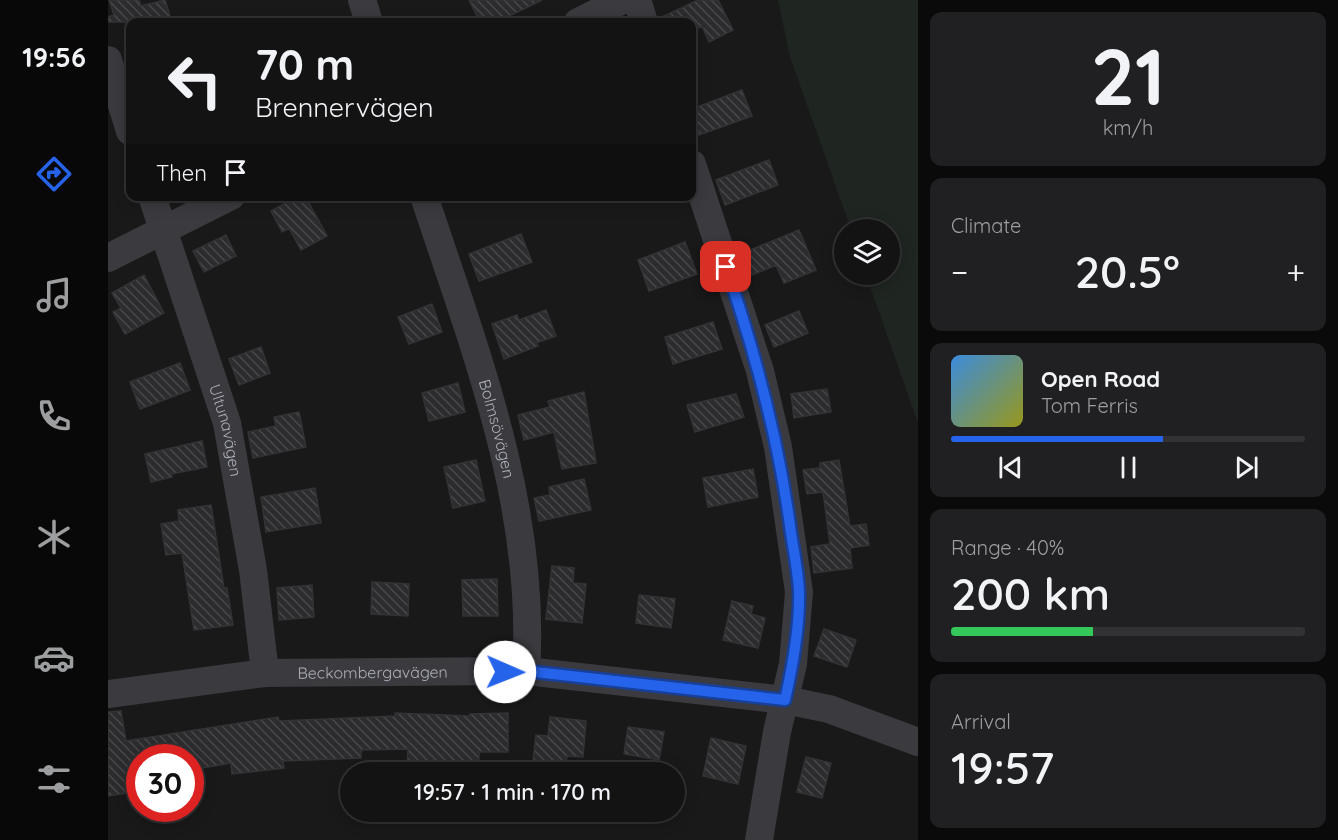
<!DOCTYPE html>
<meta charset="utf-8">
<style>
:root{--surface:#131314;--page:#202022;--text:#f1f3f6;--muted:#9d9ea0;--line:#323234;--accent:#2563eb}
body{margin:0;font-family:Quicksand,sans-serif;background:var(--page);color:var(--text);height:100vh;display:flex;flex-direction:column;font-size:22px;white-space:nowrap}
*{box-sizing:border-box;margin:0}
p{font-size:20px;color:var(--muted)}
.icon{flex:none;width:33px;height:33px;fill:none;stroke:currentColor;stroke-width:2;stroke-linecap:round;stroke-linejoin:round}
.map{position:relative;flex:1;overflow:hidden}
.drawer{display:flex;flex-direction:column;gap:12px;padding:12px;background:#0a0a0b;width:420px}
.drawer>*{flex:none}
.guide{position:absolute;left:18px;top:18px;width:570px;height:183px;border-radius:12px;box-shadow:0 3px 15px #0003,0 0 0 2px var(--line);background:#131314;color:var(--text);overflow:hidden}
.buttons{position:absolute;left:726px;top:219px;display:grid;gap:12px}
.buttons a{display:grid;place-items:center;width:66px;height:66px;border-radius:50%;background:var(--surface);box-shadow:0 3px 15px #0003,0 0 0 2px var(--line);font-size:30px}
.speed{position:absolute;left:18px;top:744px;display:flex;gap:12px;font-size:30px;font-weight:700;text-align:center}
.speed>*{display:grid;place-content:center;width:78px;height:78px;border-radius:50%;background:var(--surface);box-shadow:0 3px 15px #0003,0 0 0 2px var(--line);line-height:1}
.speed .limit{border:9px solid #d22;background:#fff;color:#111}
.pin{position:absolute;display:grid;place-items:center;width:51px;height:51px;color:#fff;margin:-26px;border-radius:12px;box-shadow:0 3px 9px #0006}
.me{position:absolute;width:66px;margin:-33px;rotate:91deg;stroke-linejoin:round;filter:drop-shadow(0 0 4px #0008)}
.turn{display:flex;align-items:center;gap:21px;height:126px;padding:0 30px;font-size:27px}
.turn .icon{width:78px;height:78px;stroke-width:2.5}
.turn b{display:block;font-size:42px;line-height:51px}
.then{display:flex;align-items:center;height:57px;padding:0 30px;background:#0003;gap:12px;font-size:22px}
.big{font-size:45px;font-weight:600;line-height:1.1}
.drawer .tile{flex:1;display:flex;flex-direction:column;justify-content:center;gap:9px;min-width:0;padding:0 21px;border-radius:12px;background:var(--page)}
.drawer .dial{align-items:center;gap:0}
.dial b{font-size:78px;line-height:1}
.song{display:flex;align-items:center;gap:18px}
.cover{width:72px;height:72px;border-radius:9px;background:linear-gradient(135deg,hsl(210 70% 55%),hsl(60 70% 35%))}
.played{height:6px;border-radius:3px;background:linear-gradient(90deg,var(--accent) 60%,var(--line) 60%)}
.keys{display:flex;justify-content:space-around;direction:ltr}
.heat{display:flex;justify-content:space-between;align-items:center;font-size:33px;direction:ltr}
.charge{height:9px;border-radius:4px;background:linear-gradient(90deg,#34c759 40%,var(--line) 0)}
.trip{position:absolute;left:232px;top:762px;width:345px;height:60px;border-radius:30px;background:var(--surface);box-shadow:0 3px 15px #0003,0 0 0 2px var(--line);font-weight:600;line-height:60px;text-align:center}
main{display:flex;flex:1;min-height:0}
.menu{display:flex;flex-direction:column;width:108px;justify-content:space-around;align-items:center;background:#080808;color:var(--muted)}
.menu .icon{width:42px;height:42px}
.menu .selected{color:var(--accent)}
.menu b{font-size:27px;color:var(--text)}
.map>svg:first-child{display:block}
</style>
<main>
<nav class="menu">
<b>19:56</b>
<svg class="icon selected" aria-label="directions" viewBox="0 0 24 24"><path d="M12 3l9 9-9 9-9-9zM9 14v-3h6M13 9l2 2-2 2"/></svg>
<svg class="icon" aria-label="music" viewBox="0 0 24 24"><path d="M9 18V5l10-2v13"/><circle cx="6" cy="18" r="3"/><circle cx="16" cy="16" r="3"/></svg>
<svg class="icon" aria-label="phone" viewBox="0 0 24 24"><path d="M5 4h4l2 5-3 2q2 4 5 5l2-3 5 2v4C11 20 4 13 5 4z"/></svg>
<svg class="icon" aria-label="climate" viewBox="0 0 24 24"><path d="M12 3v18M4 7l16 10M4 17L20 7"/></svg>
<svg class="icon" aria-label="car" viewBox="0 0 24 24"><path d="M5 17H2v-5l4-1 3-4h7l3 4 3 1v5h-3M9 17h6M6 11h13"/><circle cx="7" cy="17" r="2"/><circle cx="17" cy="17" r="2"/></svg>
<svg class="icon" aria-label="filters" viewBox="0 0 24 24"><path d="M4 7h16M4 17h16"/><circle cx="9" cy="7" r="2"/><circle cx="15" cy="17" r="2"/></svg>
</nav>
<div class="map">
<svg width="810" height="840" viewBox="0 0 810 840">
<defs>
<pattern id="building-back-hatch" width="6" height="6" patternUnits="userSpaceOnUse" patternTransform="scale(1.5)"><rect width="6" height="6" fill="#2c2c2e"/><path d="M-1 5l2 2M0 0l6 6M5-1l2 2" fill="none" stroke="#48484a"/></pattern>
</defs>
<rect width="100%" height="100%" fill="#19191a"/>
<path fill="#1f2520" d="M670,0H810V423L758,275L782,274V230L743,229L682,57Z"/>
<path fill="url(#building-back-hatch)" stroke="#333336" stroke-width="1.5" d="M1,0H31L33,6L57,0L64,22H0V17L6,15Z
M361,0H434L389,22H372Z
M590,0H610L625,30L601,42L594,26L584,31V22H552V18Z
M634,90L644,116L591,135L584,109Z
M661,160L670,185L617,205L608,180Z
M190,196H197L219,236L193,250L181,228L174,232L163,211Z
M691,230L708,270L676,283L668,265L644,275L635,253Z
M413,234L424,262L371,281L361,254Z
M118,235L128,256L96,272L85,251Z
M577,242L589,274L541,291L530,260Z
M36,275L56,313L17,334L5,312L13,308L4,293Z
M324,304L334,332L301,344L290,317Z
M438,310L448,336L428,343L430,346L396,359L384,324L409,315L411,320Z
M691,311L700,333L666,347L657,325Z
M605,322L614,349L565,364L557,337Z
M153,347L162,373L131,385L121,359Z
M72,363L82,390L32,409L22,382Z
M350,383L357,412L321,421L314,393Z
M719,389L723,412L686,418L683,394Z
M476,392L488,463L454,469L446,432L416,440L410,415L442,407L440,401Z
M628,394L636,417L587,432L579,405Z
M191,412L198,447L145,458L140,432L168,426L166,417Z
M94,441L99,467L63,474L64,477L43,482L37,454Z
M368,460L377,501L345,508L336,467Z
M731,460L742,526L758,524L761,545L742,548L744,568L706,573L703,547L722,544L715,492L699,494L695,470L712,468V463Z
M645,469L650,497L600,507L595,478Z
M476,479L483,510L431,521L426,498L442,495L441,487Z
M207,488L213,523L158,532L153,497Z
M103,505L116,588H119L125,625L86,630L74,553L58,555L53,524L71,521L70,510Z
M444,566L466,568L465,583L478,584L474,623L438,619Z
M389,579L390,616H355L354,580Z
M264,582L301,584L300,616L263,614Z
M204,585L206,617L171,620L169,588Z
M531,595L567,599L563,628L528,623Z
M624,601L645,606L643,614L657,618L650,648L615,640Z
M716,629L748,640L739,667L706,656Z
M13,711L18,741L170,717L171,721L287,716V713L362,716V714L400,713V752H371V766L299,763L300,749L253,750V758L175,761L176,768L124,774L123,763L82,770V758H32V763L21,764L26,792L0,796V712Z
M442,717L478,721L475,757L459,756L458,763L425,760L428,735L440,736Z
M520,727L556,732L551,760L516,754Z
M603,738L638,746L630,784L595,776Z
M698,757L723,763L714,798L689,792Z"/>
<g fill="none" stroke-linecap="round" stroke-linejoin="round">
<g stroke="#3a3a3f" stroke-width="28">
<path d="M254,0L261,22"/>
<path d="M529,0L536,22"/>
<path d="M470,22L515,0"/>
<path d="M0,60L22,131"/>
<path d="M584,164L652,371L670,447L691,592L685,664L669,732L651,840"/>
<path id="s1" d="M44,196L119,423L145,570L157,673"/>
<path id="s2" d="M316,196C367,350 429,507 418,671"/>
<path d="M0,258L123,196"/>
<path id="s3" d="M0,694L157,673L418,671L677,700L721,709L810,742"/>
</g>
</g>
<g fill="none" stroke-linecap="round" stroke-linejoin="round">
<defs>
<path id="route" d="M397,672L418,671L677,700C685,665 692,627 691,591C690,572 686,552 683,533C671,441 648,354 618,267"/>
</defs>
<use href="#route" stroke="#184099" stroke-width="15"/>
<use href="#route" stroke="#2563eb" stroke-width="10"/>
</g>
<g text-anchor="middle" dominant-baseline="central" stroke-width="6" stroke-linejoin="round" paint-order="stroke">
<g font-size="16" fill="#adafb8" stroke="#141315">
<text stroke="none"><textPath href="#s2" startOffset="244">Bolmsövägen</textPath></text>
<text stroke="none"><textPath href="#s1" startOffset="246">Ultunavägen</textPath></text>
<text stroke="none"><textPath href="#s3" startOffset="266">Beckombergavägen</textPath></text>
</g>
</g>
</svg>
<div class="buttons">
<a><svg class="icon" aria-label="layers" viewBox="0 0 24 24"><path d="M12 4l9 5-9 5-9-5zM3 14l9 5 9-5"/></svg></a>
</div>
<div class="speed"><div class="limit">30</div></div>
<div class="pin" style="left:618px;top:267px;background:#d93025"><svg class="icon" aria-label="arrive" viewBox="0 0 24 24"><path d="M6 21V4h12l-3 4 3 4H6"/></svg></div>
<svg class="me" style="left:397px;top:672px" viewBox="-20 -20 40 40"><circle r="19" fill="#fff"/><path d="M0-13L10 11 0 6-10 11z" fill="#2563eb"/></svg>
<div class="trip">19:57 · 1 min · 170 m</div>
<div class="guide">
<div class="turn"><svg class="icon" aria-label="left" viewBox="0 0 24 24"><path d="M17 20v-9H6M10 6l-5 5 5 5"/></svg><div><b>70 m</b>Brennervägen</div></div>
<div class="then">Then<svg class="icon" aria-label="arrive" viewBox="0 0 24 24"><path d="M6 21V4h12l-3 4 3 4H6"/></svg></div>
</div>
</div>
<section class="drawer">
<div class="tile dial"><b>21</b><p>km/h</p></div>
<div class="tile"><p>Climate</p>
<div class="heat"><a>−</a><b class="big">20.5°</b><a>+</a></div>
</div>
<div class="tile">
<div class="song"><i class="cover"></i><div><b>Open Road</b><p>Tom Ferris</p></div></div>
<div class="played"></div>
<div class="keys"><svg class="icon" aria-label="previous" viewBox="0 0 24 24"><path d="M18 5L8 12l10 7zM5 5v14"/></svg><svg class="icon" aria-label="pause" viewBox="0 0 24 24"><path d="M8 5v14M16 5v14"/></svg><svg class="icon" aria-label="next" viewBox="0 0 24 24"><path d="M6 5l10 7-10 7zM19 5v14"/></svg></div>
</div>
<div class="tile"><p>Range · 40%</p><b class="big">200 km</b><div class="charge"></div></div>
<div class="tile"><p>Arrival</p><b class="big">19:57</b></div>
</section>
</main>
